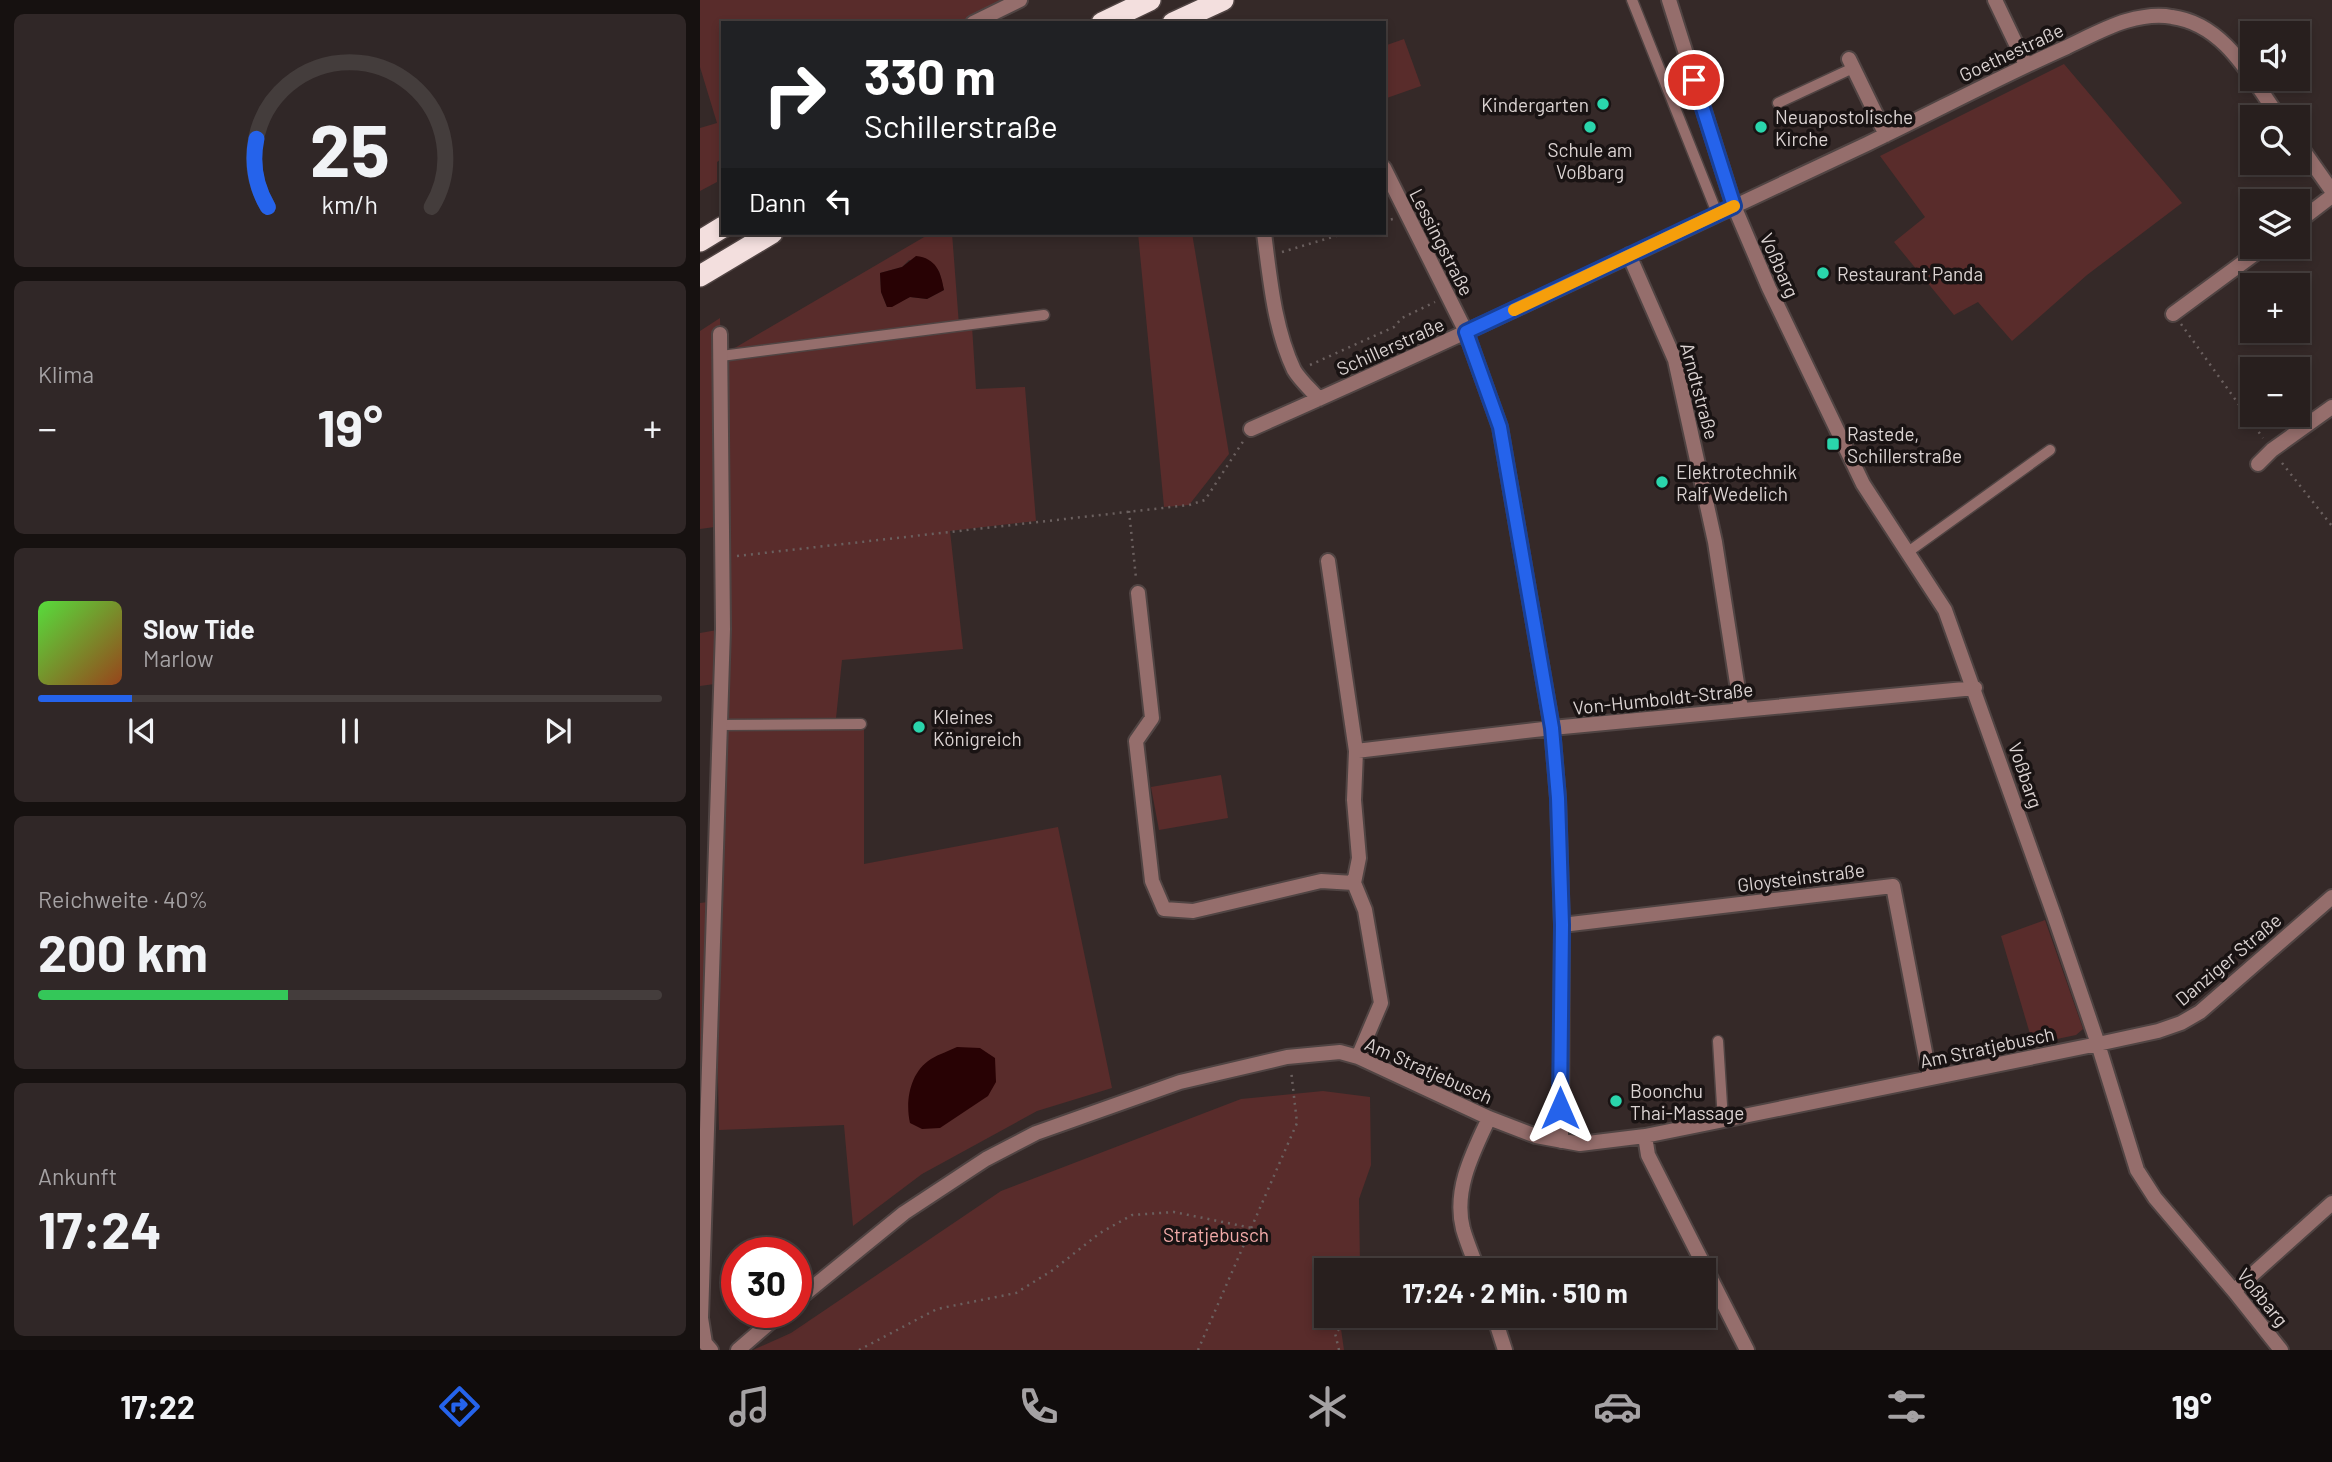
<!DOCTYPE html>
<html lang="de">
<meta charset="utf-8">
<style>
:root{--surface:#281f1e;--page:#302727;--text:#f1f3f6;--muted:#a5a2a4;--line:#443d3c;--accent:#2563eb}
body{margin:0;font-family:Barlow,sans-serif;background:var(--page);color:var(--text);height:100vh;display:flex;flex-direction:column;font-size:26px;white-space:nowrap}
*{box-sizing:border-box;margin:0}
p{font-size:23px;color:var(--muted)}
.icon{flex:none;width:38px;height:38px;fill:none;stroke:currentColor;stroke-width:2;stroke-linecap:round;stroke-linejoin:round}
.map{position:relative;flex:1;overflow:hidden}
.details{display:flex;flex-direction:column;gap:14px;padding:14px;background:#161110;width:700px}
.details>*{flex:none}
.guide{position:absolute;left:21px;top:21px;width:665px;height:214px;border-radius:0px;box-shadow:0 4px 10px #0003,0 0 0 2px var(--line);background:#202124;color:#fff;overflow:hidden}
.controls{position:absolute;left:1540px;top:21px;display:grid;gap:14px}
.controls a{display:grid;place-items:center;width:70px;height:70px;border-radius:0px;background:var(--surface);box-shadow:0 4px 10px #0003,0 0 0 2px var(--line);font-size:35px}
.speed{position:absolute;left:21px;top:1237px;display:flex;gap:14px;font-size:35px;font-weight:700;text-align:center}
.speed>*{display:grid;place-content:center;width:91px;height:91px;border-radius:50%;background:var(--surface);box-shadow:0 4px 10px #0003,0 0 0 2px var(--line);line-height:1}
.speed .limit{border:10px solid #d22;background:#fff;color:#111}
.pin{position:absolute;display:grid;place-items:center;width:60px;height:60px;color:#fff;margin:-30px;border:4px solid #fff;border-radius:50%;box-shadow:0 2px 7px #0007}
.me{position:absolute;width:77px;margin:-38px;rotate:0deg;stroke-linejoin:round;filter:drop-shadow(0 0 5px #0008)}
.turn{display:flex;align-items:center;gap:24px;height:147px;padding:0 28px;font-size:32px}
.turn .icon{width:91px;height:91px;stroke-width:2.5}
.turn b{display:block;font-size:49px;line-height:60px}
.then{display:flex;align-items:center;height:66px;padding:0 28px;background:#0003;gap:14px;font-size:26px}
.big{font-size:52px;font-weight:700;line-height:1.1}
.details .card{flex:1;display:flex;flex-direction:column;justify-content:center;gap:10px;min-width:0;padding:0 24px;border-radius:10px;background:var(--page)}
.details .dial{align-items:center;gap:0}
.dial svg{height:182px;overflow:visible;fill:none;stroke:var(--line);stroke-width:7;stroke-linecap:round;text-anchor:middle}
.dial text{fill:var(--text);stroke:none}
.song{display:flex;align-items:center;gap:21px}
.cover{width:84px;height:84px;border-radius:10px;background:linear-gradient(135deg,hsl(110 70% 55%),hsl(20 70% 35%))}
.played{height:7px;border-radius:4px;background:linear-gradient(90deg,var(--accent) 15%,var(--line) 15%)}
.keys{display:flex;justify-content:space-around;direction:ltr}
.heat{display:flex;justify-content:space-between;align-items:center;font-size:38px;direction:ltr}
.charge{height:10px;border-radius:5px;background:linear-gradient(90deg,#34c759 40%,var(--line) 0)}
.trip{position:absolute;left:614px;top:1258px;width:402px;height:70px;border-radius:0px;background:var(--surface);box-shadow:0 4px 10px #0003,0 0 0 2px var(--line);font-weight:700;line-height:70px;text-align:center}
.tabs{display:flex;height:112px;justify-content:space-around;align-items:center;background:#100c0c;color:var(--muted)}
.tabs .icon{width:49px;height:49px}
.tabs .on{color:var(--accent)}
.tabs b{font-size:32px;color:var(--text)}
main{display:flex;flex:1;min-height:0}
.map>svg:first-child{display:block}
</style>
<main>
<section class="details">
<div class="card dial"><svg viewBox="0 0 100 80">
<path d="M14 69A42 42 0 1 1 86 69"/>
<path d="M14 69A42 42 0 0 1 9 39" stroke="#2563eb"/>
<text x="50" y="56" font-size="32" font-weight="700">25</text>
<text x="50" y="72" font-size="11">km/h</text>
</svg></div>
<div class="card"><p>Klima</p>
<div class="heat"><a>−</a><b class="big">19°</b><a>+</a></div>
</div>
<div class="card">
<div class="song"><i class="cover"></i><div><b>Slow Tide</b><p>Marlow</p></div></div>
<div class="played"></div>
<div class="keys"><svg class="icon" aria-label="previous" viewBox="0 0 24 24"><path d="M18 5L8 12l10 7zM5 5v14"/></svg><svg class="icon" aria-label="pause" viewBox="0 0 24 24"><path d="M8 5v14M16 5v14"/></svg><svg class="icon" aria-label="next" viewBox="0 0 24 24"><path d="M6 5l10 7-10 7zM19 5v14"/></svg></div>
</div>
<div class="card"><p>Reichweite · 40%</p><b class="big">200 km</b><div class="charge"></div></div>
<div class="card"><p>Ankunft</p><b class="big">17:24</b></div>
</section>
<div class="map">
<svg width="1632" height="1350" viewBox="0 0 1632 1350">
<rect width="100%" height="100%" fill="#352928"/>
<path fill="#592c2b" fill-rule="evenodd" d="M0,0H311L262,23H23V158L17,162V182L0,191V128L17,123L0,67Z
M704,39L721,86L684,99V46Z
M1364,64L1482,203L1387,275L1312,341L1278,302L1254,315L1194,242L1225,217L1180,156Z
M231,233H252L259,325L272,326L276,389L325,387L336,521L250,531L263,649L142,660L135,728L164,729V864L358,827L412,1088L337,1111L222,1174L153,1226L144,1125L19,1130L14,891L22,683L0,686V633L23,629L22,526L0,529V331L20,318L21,356ZM209,260L239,271L244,290L227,299L210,297L187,307L181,292L180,273L202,267Z
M438,233H492L529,454L489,505L464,507Z
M521,775L528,818L459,830L451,787Z
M8,902L0,1157V903Z
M1345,920L1383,1029L1376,1035L1333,1044L1301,936Z
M623,1091L670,1097L671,1165L659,1199L660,1267L658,1270H626V1316H642L640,1322L644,1350H53L91,1333L301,1191L541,1099Z"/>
<path fill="#280204" d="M216,256C236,258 241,272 244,290L227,299L210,297L192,307H187L181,292L180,273L202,267Z
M257,1047L280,1048L295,1058L296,1082L288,1096L240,1128L222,1129L210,1123C205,1101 210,1072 231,1059C239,1054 249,1051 257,1047Z"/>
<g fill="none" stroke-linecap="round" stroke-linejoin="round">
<defs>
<path id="service" d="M932,0L1017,213
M1078,103L1153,68
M21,356L344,315
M1208,552L1350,450
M20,725L161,724
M1018,1041L1023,1121"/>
<path id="minor" d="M969,0L1034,206L1069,288L1163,484L1245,610L1354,915L1398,1044L1437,1170L1455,1198L1534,1291L1581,1350
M1295,0L1326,65
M273,23L320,0
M1149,59L1186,135
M1598,143L1632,191
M684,168L766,332L800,427L852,728L858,798L862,925L861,1141
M1598,222L1632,196
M564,233C570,278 574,328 594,370C600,380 611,390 619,399
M929,255L975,360L1015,542L1041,709
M1473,314L1564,247
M551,429C758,338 962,240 1167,144C1234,112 1299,77 1367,47C1386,38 1406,27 1426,21C1440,17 1457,14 1472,17C1525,24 1551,78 1579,117
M1558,464L1572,450L1632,407
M628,561L656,751L654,800L659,858L654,883
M438,593L452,718L436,741L452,881L464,909L493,911L621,881L654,883L665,910L681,1003L658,1057
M656,751L852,728L1275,688
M862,925L1193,886L1230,1078
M945,1136L948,1155L1047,1350
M778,1270C773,1257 767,1243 763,1229C753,1190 773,1152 789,1118
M1534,1291L1632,1203
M96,1301L204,1213L286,1159L336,1133L480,1082L587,1057L640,1052L658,1057L789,1118L836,1136L880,1144L945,1136L1398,1044L1458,1031L1481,1023L1500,1012L1632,897
M794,1316L805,1350
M11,1350L5,1343L1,1318L23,629L20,334
M38,1350L82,1312"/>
<path id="motorway" d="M402,23L450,0
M473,23L523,0
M0,241L23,227
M0,276L72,233"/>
</defs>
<use href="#service" stroke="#504443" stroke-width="13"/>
<use href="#minor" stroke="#504443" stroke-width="18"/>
<use href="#motorway" stroke="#504443" stroke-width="24"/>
<path stroke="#6b605f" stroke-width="2.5" stroke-dasharray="2 5" stroke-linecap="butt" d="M684,221L693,219
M582,252L646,233
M1481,324L1563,438
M610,365L694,327L702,318L735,302
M1582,463L1632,526
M429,511L436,578
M37,556L489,505L505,500L544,440
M159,1350L237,1309L316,1293L353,1270L400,1233L432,1215L474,1212L552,1228
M498,1350L597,1123L591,1070
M639,1350L635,1333L653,1316"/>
<use href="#service" stroke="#956e6c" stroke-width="10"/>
<use href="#minor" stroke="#956e6c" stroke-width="14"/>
<use href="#motorway" stroke="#f3dfde" stroke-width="21"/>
</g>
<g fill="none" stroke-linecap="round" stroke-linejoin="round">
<defs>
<path id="route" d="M860,1108L862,925L858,798L852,728L800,427L766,332L1034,206L994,80"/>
</defs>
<use href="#route" stroke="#184099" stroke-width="18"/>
<use href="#route" stroke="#2563eb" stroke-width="12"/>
<path stroke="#f59e0b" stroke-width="12" d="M814,310L1034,206"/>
</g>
<g fill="#2ad5ac" stroke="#191313" stroke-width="2.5">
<circle cx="903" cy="104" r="7"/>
<circle cx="890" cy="127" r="7"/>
<circle cx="1061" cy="127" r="7"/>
<circle cx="1123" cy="273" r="7"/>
<rect x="1126" y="437" width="14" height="14" rx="3.5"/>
<circle cx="962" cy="482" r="7"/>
<circle cx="219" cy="727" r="7"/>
<circle cx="916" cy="1101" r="7"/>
</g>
<g text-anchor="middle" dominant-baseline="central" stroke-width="7" stroke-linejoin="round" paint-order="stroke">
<g font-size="19" fill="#dbd3d2" stroke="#191313">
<text transform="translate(1311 52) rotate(-25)">Goethestraße</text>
<text transform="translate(742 242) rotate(63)">Lessingstraße</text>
<text transform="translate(1080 265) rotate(66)">Voßbarg</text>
<text transform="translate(690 346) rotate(-24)">Schillerstraße</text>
<text transform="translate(1000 391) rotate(75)">Arndtstraße</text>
<text transform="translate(963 698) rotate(-6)">Von-Humboldt-Straße</text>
<text transform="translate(1326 775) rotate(71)">Voßbarg</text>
<text transform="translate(1101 877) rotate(-7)">Gloysteinstraße</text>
<text transform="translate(1528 959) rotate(-40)">Danziger Straße</text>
<text transform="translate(1287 1047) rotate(-12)">Am Stratjebusch</text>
<text transform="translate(729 1070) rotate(24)">Am Stratjebusch</text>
<text transform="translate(1563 1297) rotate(51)">Voßbarg</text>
</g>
<g font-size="19" fill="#dbd3d2" stroke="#191313" text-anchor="start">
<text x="889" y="104" text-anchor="end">Kindergarten</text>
<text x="1075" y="116">Neuapostolische<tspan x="1075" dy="22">Kirche</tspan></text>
<text x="890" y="149" text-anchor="middle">Schule am<tspan x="890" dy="22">Voßbarg</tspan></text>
<text x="1137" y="273">Restaurant Panda</text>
<text x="1147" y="433">Rastede,<tspan x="1147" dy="22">Schillerstraße</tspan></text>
<text x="976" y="471">Elektrotechnik<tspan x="976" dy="22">Ralf Wedelich</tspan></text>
<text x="233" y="716">Kleines<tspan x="233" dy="22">Königreich</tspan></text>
<text x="930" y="1090">Boonchu<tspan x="930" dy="22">Thai-Massage</tspan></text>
</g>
<g font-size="19" fill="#f3aba9" stroke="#191313">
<text x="516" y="1234">Stratjebusch</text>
</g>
</g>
</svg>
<div class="controls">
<a><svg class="icon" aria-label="sound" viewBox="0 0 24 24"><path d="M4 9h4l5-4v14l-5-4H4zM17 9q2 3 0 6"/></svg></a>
<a><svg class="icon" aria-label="search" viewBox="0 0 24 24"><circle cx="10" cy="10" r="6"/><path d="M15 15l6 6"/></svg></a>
<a><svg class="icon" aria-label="layers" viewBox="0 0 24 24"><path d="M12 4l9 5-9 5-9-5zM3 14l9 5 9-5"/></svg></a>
<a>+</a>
<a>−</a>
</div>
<div class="speed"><div class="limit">30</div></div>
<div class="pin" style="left:994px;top:80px;background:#d93025"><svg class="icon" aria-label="arrive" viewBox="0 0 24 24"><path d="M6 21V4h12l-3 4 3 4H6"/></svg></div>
<svg class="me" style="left:860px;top:1108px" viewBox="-20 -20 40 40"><path d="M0-17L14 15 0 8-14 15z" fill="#2563eb" stroke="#fff" stroke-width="4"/></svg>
<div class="trip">17:24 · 2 Min. · 510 m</div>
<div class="guide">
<div class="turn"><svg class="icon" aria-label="right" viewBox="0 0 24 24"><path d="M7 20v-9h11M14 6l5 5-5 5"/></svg><div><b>330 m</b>Schillerstraße</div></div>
<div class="then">Dann<svg class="icon" aria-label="left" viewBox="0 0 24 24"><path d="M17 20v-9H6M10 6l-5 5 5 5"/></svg></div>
</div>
</div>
</main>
<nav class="tabs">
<b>17:22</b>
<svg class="icon on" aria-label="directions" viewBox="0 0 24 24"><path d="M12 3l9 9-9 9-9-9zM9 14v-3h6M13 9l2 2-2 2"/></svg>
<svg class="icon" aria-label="music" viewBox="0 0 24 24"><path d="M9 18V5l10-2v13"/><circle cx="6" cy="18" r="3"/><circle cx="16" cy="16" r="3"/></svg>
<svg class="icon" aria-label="phone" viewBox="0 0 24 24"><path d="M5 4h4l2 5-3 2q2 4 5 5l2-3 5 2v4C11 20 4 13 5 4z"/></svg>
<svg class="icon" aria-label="climate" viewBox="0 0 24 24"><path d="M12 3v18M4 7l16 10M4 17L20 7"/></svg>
<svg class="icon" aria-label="car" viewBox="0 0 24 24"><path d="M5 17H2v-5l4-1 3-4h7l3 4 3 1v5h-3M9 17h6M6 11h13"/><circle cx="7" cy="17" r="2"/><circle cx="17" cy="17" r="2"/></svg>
<svg class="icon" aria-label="filters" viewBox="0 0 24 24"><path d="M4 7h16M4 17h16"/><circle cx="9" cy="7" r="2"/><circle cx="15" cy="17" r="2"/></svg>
<b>19°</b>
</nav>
